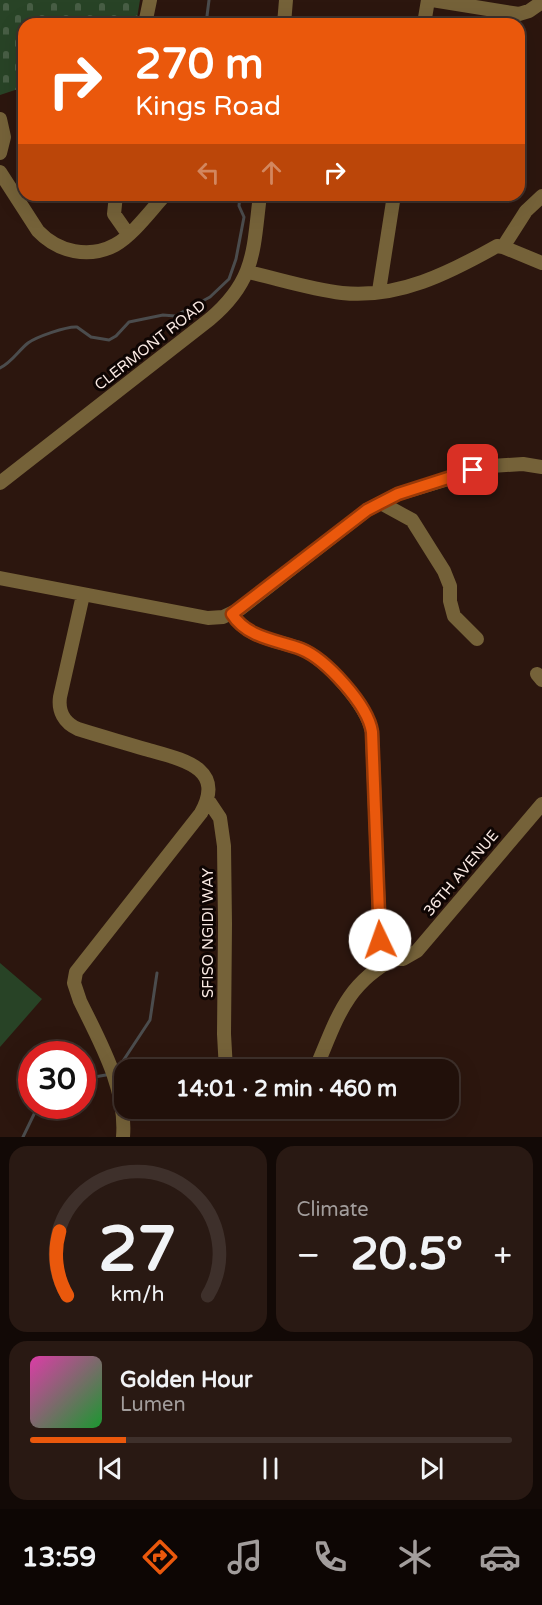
<!DOCTYPE html>
<meta charset="utf-8">
<style>
:root{--surface:#21100a;--page:#291913;--text:#f1f3f6;--muted:#a29d9c;--line:#3e302b;--accent:#ea580c}
body{margin:0;font-family:"Varela Round",sans-serif;background:var(--page);color:var(--text);height:100vh;display:flex;flex-direction:column;font-size:22px;white-space:nowrap}
*{box-sizing:border-box;margin:0}
p{font-size:20px;color:var(--muted)}
.icon{flex:none;width:33px;height:33px;fill:none;stroke:currentColor;stroke-width:2;stroke-linecap:round;stroke-linejoin:round}
.map{position:relative;height:1137px;overflow:hidden}
.drawer{display:flex;flex-direction:column;gap:9px;padding:9px;background:#120906;flex:1}
.drawer>*{flex:none}
.guide{position:absolute;left:18px;top:18px;width:507px;height:183px;border-radius:18px;box-shadow:0 6px 24px #0002,0 0 0 2px var(--line);background:#ea580c;color:#fff;overflow:hidden}
.speed{position:absolute;left:18px;top:1041px;display:flex;gap:12px;font-size:30px;font-weight:700;text-align:center}
.speed>*{display:grid;place-content:center;width:78px;height:78px;border-radius:50%;background:var(--surface);box-shadow:0 6px 24px #0002,0 0 0 2px var(--line);line-height:1}
.speed .limit{border:9px solid #d22;background:#fff;color:#111}
.pin{position:absolute;display:grid;place-items:center;width:51px;height:51px;color:#fff;margin:-26px;border-radius:12px;box-shadow:0 3px 9px #0006}
.me{position:absolute;width:66px;margin:-33px;rotate:357deg;stroke-linejoin:round;filter:drop-shadow(0 0 4px #0008)}
.turn{display:flex;align-items:center;gap:21px;height:126px;padding:0 18px;font-size:27px}
.turn .icon{width:78px;height:78px;stroke-width:2.5}
.turn b{display:block;font-size:42px;line-height:51px}
.lanes{display:flex;align-items:center;height:57px;padding:0 18px;background:#0003;justify-content:center;gap:30px;direction:ltr}
.lanes .off{opacity:.35}
.big{font-size:45px;font-weight:700;line-height:1.1}
.drawer .card{flex:1;display:flex;flex-direction:column;justify-content:center;gap:9px;min-width:0;padding:0 21px;border-radius:18px;background:var(--page)}
.drawer .dial{align-items:center;gap:0}
.dial svg{height:156px;overflow:visible;fill:none;stroke:var(--line);stroke-width:7;stroke-linecap:round;text-anchor:middle}
.dial text{fill:var(--text);stroke:none}
.song{display:flex;align-items:center;gap:18px}
.cover{width:72px;height:72px;border-radius:9px;background:linear-gradient(135deg,hsl(320 70% 55%),hsl(130 70% 35%))}
.played{height:6px;border-radius:3px;background:linear-gradient(90deg,var(--accent) 20%,var(--line) 20%)}
.keys{display:flex;justify-content:space-around;direction:ltr}
.heat{display:flex;justify-content:space-between;align-items:center;font-size:33px;direction:ltr}
.drawer .tiles{flex:1;display:grid;gap:9px;grid-template-columns:1fr 1fr}
.card:last-child{grid-column:span 2}
.trip{position:absolute;left:114px;top:1059px;width:345px;height:60px;border-radius:18px;background:var(--surface);box-shadow:0 6px 24px #0002,0 0 0 2px var(--line);font-weight:700;line-height:60px;text-align:center}
.tab-bar{display:flex;height:96px;justify-content:space-around;align-items:center;background:#0d0604;color:var(--muted)}
.tab-bar .icon{width:42px;height:42px}
.tab-bar .current{color:var(--accent)}
.tab-bar b{font-size:27px;color:var(--text)}
.map>svg:first-child{display:block}
</style>
<div class="map">
<svg width="542" height="1137" viewBox="0 0 542 1137">
<defs>
<pattern id="cemetery-stones" width="16" height="16" patternUnits="userSpaceOnUse" patternTransform="scale(1.5)"><rect width="16" height="16" fill="#284326"/><path d="M2 7V4a2 2 0 0 1 4 0v3zM10 15v-3a2 2 0 0 1 4 0v3z" fill="#485e45"/></pattern>
</defs>
<rect width="100%" height="100%" fill="#2c160e"/>
<path fill="url(#cemetery-stones)" d="M0,0H140L136,24H24V87L0,95Z"/>
<path fill="#284326" d="M0,963L42,999L0,1047Z"/>
<g fill="none" stroke-linecap="round" stroke-linejoin="round">
<path stroke="#4b4c4d" stroke-width="3" d="M209,0L207,16L211,24
M0,368C12,362 18,351 28,343C36,337 67,326 77,327L91,337L109,340L116,336L129,322L163,315L175,316L210,297L229,279L236,259L244,217L239,206L240,195
M119,1067L150,1020L157,973
M82,1079L106,1075
M23,1137L38,1106"/>
<path stroke="#756239" stroke-width="14" d="M432,0L519,14L529,11L542,2
M145,24L150,0
M284,24L286,0
M424,24L428,0
M0,119L4,137L0,153
M0,172L38,231C58,252 89,259 115,245C133,235 151,210 165,195
M116,195L114,214L128,234
M503,247L526,211L542,196
M248,272C279,279 310,289 342,293C398,299 449,273 497,246L503,247L542,263
M379,291L394,195
M0,483L210,319C256,280 253,250 260,195
M381,503L412,520L444,571L450,586V601L454,616L477,639
M0,578L208,618L223,617L240,609L367,510L398,494L491,466L523,464L542,467
M83,595L60,697C58,711 64,723 78,729C100,736 122,742 145,749C179,759 227,766 201,813L76,972L74,983L80,1001C100,1042 127,1089 123,1137
M232,614C247,638 276,640 301,649C326,659 367,705 372,732L380,940C383,952 391,960 403,959L417,951L542,804
M537,674L542,680
M208,800L220,818L224,846L225,924L224,1034L226,1070
M315,1070C337,1020 344,985 395,958
M211,1114L214,1108"/>
</g>
<g fill="none" stroke-linecap="round" stroke-linejoin="round">
<defs>
<path id="route" d="M380,940L372,732C368,705 326,659 301,649C277,640 247,638 232,614L367,510L398,494L473,470"/>
</defs>
<use href="#route" stroke="#983908" stroke-width="15"/>
<use href="#route" stroke="#ea580c" stroke-width="10"/>
</g>
<g text-anchor="middle" dominant-baseline="central" stroke-width="6" stroke-linejoin="round" paint-order="stroke">
<g font-size="15" fill="#faeae4" stroke="#0e0503">
<text transform="translate(150 345) rotate(-38)">CLERMONT ROAD</text>
<text transform="translate(461 873) rotate(-50)">36TH AVENUE</text>
<text transform="translate(208 933) rotate(-90)">SFISO NGIDI WAY</text>
</g>
</g>
</svg>
<div class="speed"><div class="limit">30</div></div>
<div class="pin" style="left:473px;top:470px;background:#d93025"><svg class="icon" aria-label="arrive" viewBox="0 0 24 24"><path d="M6 21V4h12l-3 4 3 4H6"/></svg></div>
<svg class="me" style="left:380px;top:940px" viewBox="-20 -20 40 40"><circle r="19" fill="#fff"/><path d="M0-13L10 11 0 6-10 11z" fill="#ea580c"/></svg>
<div class="trip">14:01 · 2 min · 460 m</div>
<div class="guide">
<div class="turn"><svg class="icon" aria-label="right" viewBox="0 0 24 24"><path d="M7 20v-9h11M14 6l5 5-5 5"/></svg><div><b>270 m</b>Kings Road</div></div>
<div class="lanes"><svg class="icon off" aria-label="left" viewBox="0 0 24 24"><path d="M17 20v-9H6M10 6l-5 5 5 5"/></svg><svg class="icon off" aria-label="ahead" viewBox="0 0 24 24"><path d="M12 20V5M6 11l6-6 6 6"/></svg><svg class="icon" aria-label="right" viewBox="0 0 24 24"><path d="M7 20v-9h11M14 6l5 5-5 5"/></svg></div>
</div>
</div>
<section class="drawer">
<div class="tiles">
<div class="card dial"><svg viewBox="0 0 100 80">
<path d="M14 69A42 42 0 1 1 86 69"/>
<path d="M14 69A42 42 0 0 1 10 36" stroke="#ea580c"/>
<text x="50" y="56" font-size="32" font-weight="700">27</text>
<text x="50" y="72" font-size="11">km/h</text>
</svg></div>
<div class="card"><p>Climate</p>
<div class="heat"><a>−</a><b class="big">20.5°</b><a>+</a></div>
</div>
<div class="card">
<div class="song"><i class="cover"></i><div><b>Golden Hour</b><p>Lumen</p></div></div>
<div class="played"></div>
<div class="keys"><svg class="icon" aria-label="previous" viewBox="0 0 24 24"><path d="M18 5L8 12l10 7zM5 5v14"/></svg><svg class="icon" aria-label="pause" viewBox="0 0 24 24"><path d="M8 5v14M16 5v14"/></svg><svg class="icon" aria-label="next" viewBox="0 0 24 24"><path d="M6 5l10 7-10 7zM19 5v14"/></svg></div>
</div>
</div>
</section>
<nav class="tab-bar">
<b>13:59</b>
<svg class="icon current" aria-label="directions" viewBox="0 0 24 24"><path d="M12 3l9 9-9 9-9-9zM9 14v-3h6M13 9l2 2-2 2"/></svg>
<svg class="icon" aria-label="music" viewBox="0 0 24 24"><path d="M9 18V5l10-2v13"/><circle cx="6" cy="18" r="3"/><circle cx="16" cy="16" r="3"/></svg>
<svg class="icon" aria-label="phone" viewBox="0 0 24 24"><path d="M5 4h4l2 5-3 2q2 4 5 5l2-3 5 2v4C11 20 4 13 5 4z"/></svg>
<svg class="icon" aria-label="climate" viewBox="0 0 24 24"><path d="M12 3v18M4 7l16 10M4 17L20 7"/></svg>
<svg class="icon" aria-label="car" viewBox="0 0 24 24"><path d="M5 17H2v-5l4-1 3-4h7l3 4 3 1v5h-3M9 17h6M6 11h13"/><circle cx="7" cy="17" r="2"/><circle cx="17" cy="17" r="2"/></svg>
</nav>
